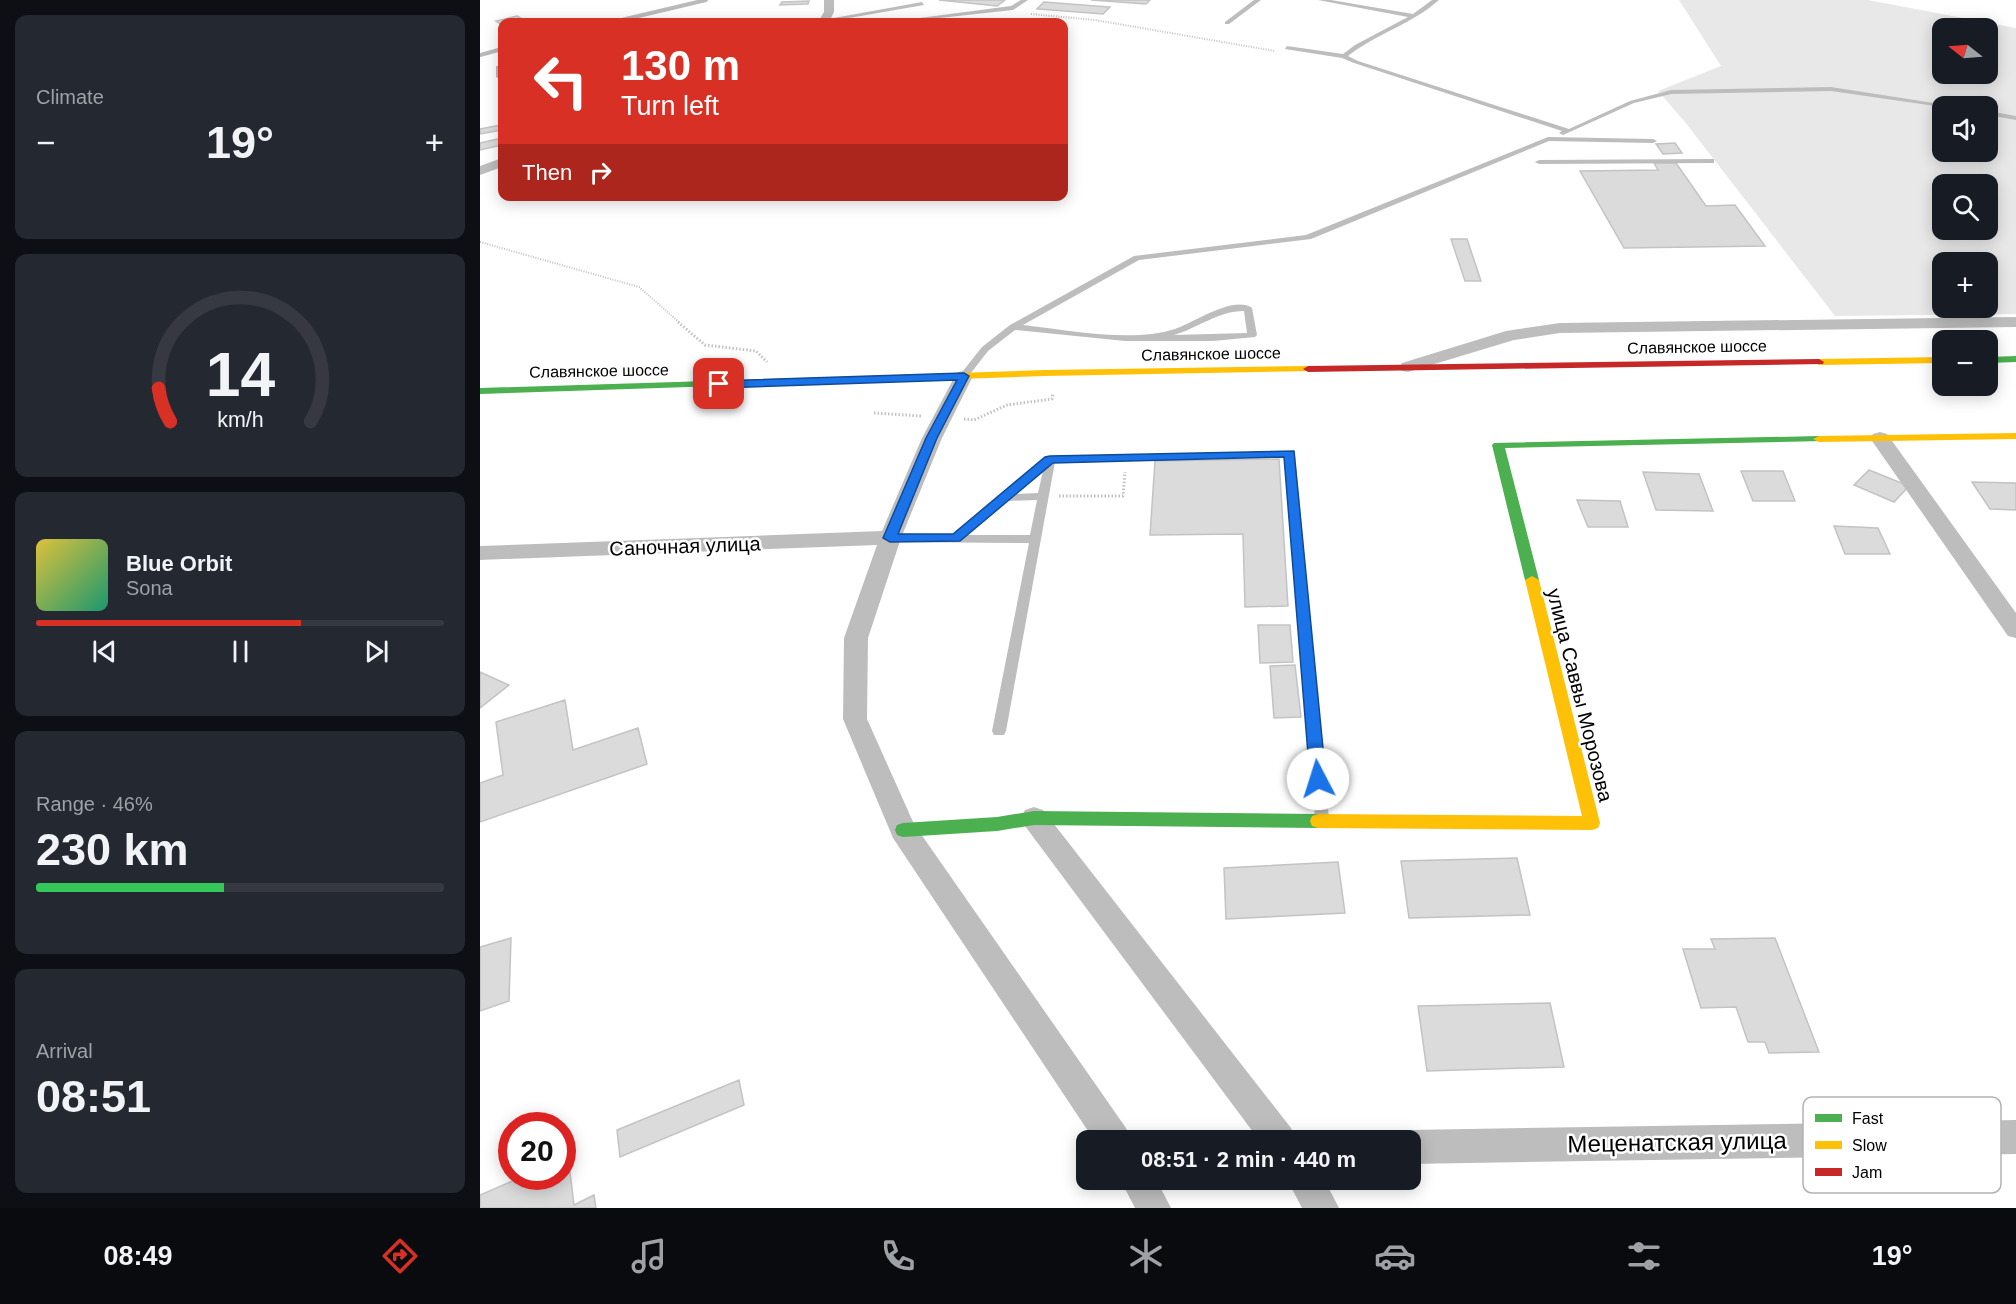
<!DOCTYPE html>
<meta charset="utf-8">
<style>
:root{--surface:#171b24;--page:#242831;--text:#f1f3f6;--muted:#9ea1a6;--line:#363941;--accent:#d93025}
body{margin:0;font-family:Arial,sans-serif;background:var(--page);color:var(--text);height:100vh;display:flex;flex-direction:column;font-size:22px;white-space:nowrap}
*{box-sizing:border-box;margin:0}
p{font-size:20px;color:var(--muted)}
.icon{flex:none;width:33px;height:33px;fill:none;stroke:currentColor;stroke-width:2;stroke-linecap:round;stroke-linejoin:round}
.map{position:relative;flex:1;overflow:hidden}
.drawer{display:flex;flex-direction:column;gap:15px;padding:15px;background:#0d0f14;width:480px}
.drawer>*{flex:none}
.guide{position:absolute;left:18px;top:18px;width:570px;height:183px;border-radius:12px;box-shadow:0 3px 15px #0003;background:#d93025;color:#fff;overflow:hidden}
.needle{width:39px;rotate:287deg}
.fabs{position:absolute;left:1452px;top:18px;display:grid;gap:12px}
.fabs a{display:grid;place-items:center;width:66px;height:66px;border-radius:12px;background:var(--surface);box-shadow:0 3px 15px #0003;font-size:30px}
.speed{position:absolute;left:18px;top:1112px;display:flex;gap:12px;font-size:30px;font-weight:700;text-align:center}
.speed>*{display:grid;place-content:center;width:78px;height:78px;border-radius:50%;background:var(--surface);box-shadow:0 3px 15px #0003;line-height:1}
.speed .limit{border:9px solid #d22;background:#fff;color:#111}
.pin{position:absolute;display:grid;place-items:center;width:51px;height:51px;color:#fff;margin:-26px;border-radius:12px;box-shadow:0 3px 9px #0006}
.me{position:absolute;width:66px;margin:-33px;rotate:355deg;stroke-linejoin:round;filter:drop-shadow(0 0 4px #0008)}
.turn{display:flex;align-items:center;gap:21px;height:126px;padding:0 24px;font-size:27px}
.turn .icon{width:78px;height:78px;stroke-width:2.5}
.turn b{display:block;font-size:42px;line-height:51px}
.then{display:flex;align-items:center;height:57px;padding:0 24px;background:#0003;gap:12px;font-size:22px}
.big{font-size:45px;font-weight:700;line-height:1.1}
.drawer .widget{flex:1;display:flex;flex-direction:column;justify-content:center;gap:9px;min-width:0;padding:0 21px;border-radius:12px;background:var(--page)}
.drawer .dial{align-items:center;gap:0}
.dial svg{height:156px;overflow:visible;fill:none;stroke:var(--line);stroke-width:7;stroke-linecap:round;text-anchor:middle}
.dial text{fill:var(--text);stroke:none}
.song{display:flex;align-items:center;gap:18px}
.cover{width:72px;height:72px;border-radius:9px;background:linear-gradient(135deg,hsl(50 70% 55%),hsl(160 70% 35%))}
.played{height:6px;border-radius:3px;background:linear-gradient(90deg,var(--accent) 65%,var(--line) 65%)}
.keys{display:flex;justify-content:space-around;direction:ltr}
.heat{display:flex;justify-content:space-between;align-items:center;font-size:33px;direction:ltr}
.charge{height:9px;border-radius:4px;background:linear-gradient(90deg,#34c759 46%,var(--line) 0)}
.trip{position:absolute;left:596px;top:1130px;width:345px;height:60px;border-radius:12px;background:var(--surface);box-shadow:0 3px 15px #0003;font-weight:700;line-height:60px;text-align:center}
.menu{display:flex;height:96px;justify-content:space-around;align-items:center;background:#090b0e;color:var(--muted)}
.menu .icon{width:42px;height:42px}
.menu .selected{color:var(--accent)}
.menu b{font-size:27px;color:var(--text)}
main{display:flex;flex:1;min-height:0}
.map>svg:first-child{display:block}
</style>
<main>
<section class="drawer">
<div class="widget"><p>Climate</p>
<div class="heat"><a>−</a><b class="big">19°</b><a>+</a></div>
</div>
<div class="widget dial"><svg viewBox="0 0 100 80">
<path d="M14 69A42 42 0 1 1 86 69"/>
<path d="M14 69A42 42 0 0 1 8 52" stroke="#d93025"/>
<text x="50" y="56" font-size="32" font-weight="700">14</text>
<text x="50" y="72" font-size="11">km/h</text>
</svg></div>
<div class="widget">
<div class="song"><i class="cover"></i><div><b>Blue Orbit</b><p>Sona</p></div></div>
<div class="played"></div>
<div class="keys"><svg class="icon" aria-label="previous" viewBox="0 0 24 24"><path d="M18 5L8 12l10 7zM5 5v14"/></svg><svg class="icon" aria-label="pause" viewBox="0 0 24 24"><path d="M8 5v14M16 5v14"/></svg><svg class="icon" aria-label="next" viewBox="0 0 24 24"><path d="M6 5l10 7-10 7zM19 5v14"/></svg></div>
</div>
<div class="widget"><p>Range · 46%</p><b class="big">230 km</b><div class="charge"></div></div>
<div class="widget"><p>Arrival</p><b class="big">08:51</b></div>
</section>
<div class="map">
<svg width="1536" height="1208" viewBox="0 0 1536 1208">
<rect width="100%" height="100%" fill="#fff"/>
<path fill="#e8e8e8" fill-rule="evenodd" d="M1199,0H1388L1536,28V314L1355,316L1205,122L1178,91L1241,66ZM1462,28H1508V74H1462ZM1462,106H1508V152H1462ZM1462,184H1508V230H1462ZM1462,262H1508V308H1462Z"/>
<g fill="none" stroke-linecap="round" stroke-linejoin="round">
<path stroke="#bababa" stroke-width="4" d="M133,22L226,0
M0,55L22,49"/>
</g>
<path fill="#dbdbdb" stroke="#c3c3c3" stroke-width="1.5" d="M459,0H525L517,6Z
M611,0H670L666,4Z
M329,1L328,4L300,5L302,2Z
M564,2L630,7L623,14L557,9Z
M37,16L44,20L22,22V25L16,21Z
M20,125L22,130L0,134V129Z
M22,138V145L0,150V143Z
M1195,143L1202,153L1183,154L1176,144Z
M1174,163H1196L1226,206L1255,205L1285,246L1144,248L1100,171L1178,170Z
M971,239H987L1001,281H985Z
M799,459L808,606L765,607L763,534L670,535L675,461Z
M1389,470L1429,486L1414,502L1374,485Z
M1261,471H1303L1315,501H1273Z
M1163,472L1219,474L1233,511L1176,510Z
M1492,482L1536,483V510L1510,509Z
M1097,500L1140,501L1148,527H1108Z
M1354,526L1398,528L1410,554H1365Z
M778,625H810L813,662L780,663Z
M815,665L821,717L794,718L790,666Z
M0,672L29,685L0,708Z
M85,700L93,750L158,728L167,764L0,822V783L23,775L16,722Z
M1037,858L1050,915L929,918L921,861Z
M858,862L865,913L746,919L744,868Z
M31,938L29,1001L0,1011V947Z
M1295,938L1339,1052L1289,1053L1285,1042H1268L1256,1007L1221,1008L1203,949H1235L1231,939Z
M1070,1003L1084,1067L947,1071L938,1006Z
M259,1080L264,1105L140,1157L137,1130Z
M88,1156L94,1205L114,1195L116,1208H0V1195L44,1176H82V1159Z"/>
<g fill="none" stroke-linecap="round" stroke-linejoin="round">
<path stroke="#c2c2c2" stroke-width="2" stroke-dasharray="1 1.5" stroke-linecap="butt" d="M551,14L615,20L795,51
M0,242L159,287L200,323"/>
<path stroke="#c2c2c2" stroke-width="3" stroke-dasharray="1.5 2" stroke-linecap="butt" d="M198,322L225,345L276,351L287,362
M394,413L441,416
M484,419L494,420L527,405L572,399L573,393
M579,496H643L645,472"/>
<path fill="#bdbdbd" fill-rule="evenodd" d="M541,0H548L533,10L423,22H409L531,6Z
M774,0H781L749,24H745V22Z
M838,0H851L933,14L952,0H959C932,24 896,34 868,56L878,61L1089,129L1150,101L1191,90L1351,87L1473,106L1462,107L1351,91L1191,94L1154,103L1083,135L1079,133L1082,131L874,63L862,58L805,49L807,46L863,54L875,45L928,17Z
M442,2L444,5L346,22L343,20Z
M1508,111L1536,116V120L1508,115Z
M1068,137L1173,139L1177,141L1173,143L1069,141L831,239L659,260L543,325C589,330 651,343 695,329C714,323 753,295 772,308L777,335L775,337L733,341H645L535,330L508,351L487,378L484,379L479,376L502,347L530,325L654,256L826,235ZM764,311L767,333L694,335C718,328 738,311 764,311Z
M1231,159H1234V163L1059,164L1055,162L1059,160Z
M810,451L815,454L849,819L847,823L842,825L837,823L835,819L805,457L575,462L526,731L524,735H514L512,731L549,543L410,542L404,538L410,534L473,535L566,457L570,456ZM563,471L558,493L535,494ZM557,500L550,535H487L526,501Z"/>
<path fill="#bdbdbd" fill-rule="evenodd" d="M344,0H354V12L349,22H338L344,12Z
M16,66H22V80L16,77Z
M22,158V167L0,175V166Z
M1536,317V327L1080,333L1034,340L928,372L922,371L919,367L922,363L1026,331L1080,323Z
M484,371L490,372L493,376L462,438L421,538L388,638L387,719L434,824L646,1128L651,1140H614L413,838L363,719L364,638L397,545L0,560V546L402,531L442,438L475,376L478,372Z
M1400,432L1407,434L1536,613V638L1528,636L1390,438L1393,434Z
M554,807L563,810L811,1128L816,1140H779L545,826L541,818L545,810Z
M1536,1120V1154L930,1164V1140H916L918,1135L930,1130Z
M640,1179H676L691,1208H655Z
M807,1179H844L859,1208H822Z"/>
<path fill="#4caf50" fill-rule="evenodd" d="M1536,356V362L1508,363V357Z
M356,377L360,378V382L0,394V388Z
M1339,436L1343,437L1345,439L1343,441L1025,448L1059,580L1052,584L1045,580L1012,445L1014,443Z
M554,811L838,814L844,816L846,821L844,826L838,828L554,825L517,831L423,837L417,835L415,830L417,825L423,823L517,817Z"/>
<path fill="#ffc107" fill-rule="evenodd" d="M1462,357V363L1339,365L1334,362L1339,359Z
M828,366L832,367V371L565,376L356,383L351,380L356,377L565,370Z
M1536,433V439L1339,442L1333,439L1339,436Z
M1052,576L1059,580L1120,823L1118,828L1112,830L838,828L832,826L830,821L832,816L838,814L1102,816L1045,580Z"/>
<path fill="#c62828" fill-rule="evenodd" d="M1339,359L1344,362L1343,364L828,372L823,369L828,366Z"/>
</g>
<path fill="#1a73e8" stroke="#114b97" stroke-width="1.5" d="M484,373L489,376L457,438L418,534H473L565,457L570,456L814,451L846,779L844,783L838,785L833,783L830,779L804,457L573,463L480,541L410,542L403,538L446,438L477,380L239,388L233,384L239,381Z"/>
<g text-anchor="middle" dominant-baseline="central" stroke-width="5" stroke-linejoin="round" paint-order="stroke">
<g font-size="16" fill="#000" stroke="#fff">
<text transform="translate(1217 347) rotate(-1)">Славянское шоссе</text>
<text transform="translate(731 354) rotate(-1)">Славянское шоссе</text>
<text transform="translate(119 371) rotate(-1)">Славянское шоссе</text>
</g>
<g font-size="20" fill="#000" stroke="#fff">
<text transform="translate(205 546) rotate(-2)">Саночная улица</text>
<text transform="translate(1100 695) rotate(76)">улица Саввы Морозова</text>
</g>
<g font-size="24" fill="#000" stroke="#fff">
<text transform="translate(1197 1142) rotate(-1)">Меценатская улица</text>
</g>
</g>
<rect x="1323" y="1097" width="198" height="96" rx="9" fill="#fff" stroke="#b2b2b2" stroke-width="1.5"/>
<rect x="1335" y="1114" width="27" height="8" fill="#4caf50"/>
<rect x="1335" y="1141" width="27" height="8" fill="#ffc107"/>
<rect x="1335" y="1168" width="27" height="8" fill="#c62828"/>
<g font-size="16" fill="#000">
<text x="1372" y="1124">Fast</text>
<text x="1372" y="1151">Slow</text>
<text x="1372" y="1178">Jam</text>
</g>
</svg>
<div class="fabs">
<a><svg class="needle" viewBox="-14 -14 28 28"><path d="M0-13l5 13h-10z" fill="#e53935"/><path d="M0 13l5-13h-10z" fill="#9ea1a6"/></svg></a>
<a><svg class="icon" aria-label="sound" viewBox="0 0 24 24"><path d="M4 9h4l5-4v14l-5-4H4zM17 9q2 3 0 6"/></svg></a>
<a><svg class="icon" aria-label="search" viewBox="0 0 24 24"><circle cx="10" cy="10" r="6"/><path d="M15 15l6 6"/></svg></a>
<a>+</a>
<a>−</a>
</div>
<div class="speed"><div class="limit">20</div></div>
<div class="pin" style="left:239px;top:384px;background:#d93025"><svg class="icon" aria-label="arrive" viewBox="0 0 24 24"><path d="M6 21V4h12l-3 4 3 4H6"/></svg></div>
<svg class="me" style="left:838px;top:779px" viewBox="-20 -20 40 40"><circle r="19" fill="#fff"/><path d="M0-13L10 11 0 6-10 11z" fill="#1a73e8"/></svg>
<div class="trip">08:51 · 2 min · 440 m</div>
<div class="guide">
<div class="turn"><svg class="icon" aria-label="left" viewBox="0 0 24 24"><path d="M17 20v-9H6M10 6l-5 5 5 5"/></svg><div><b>130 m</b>Turn left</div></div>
<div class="then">Then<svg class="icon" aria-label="right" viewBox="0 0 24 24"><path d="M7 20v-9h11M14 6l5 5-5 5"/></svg></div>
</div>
</div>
</main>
<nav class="menu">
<b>08:49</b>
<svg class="icon selected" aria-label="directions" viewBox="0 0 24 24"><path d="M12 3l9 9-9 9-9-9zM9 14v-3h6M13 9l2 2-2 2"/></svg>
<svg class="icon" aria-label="music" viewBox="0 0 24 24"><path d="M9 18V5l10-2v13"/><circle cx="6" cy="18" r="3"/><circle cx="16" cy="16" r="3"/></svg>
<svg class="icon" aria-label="phone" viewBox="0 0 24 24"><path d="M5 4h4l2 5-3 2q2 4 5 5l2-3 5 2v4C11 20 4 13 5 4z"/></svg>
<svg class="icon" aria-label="climate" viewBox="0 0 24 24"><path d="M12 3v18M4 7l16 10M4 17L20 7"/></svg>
<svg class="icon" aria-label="car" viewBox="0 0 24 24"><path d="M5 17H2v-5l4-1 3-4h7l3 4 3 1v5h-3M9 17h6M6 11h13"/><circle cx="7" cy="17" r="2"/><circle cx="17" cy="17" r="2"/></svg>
<svg class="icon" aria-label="filters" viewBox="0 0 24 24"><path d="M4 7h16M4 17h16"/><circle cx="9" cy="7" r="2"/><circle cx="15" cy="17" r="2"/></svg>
<b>19°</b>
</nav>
